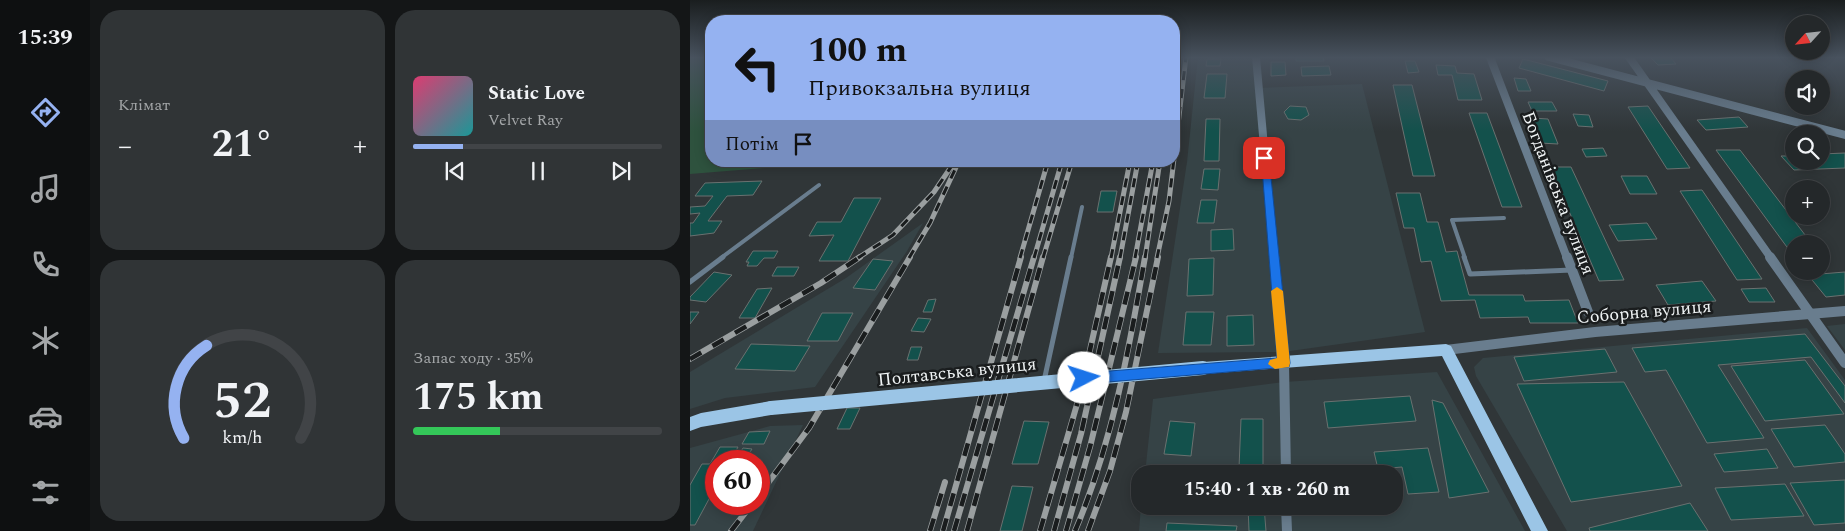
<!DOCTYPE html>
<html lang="uk">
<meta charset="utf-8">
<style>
:root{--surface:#24282a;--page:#303436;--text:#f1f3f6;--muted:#a3a6a8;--line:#414447;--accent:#95b2f1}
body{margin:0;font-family:Spectral,serif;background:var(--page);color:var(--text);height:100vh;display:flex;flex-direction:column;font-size:19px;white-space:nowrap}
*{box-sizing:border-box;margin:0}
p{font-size:16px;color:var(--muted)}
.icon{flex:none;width:28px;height:28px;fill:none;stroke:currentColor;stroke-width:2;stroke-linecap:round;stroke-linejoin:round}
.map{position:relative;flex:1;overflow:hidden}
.panel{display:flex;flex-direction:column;gap:10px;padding:10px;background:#141617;width:600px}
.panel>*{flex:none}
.top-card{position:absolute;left:15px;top:15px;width:475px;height:152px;border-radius:20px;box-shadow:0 2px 12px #0003,0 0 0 1px var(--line);background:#95b2f1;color:#111;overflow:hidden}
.needle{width:32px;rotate:243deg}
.buttons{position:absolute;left:1095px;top:15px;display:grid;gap:10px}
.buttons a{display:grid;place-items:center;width:45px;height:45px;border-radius:50%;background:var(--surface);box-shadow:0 2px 12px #0003,0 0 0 1px var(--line);font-size:25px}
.speed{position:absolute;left:15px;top:450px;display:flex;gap:10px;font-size:25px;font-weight:700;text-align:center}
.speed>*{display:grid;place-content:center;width:65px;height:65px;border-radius:50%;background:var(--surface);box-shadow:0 2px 12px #0003,0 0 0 1px var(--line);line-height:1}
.speed .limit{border:8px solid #d22;background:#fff;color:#111}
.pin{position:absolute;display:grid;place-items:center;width:42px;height:42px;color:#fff;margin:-21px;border-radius:10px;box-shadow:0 2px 8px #0006}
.me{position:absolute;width:55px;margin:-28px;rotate:85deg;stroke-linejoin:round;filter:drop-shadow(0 0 4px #0008)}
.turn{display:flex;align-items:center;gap:18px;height:105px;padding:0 20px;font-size:22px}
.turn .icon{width:65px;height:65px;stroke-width:2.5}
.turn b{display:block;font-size:35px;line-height:42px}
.then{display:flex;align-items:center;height:48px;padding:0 20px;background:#0003;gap:10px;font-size:19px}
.big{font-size:38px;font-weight:700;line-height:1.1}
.panel .widget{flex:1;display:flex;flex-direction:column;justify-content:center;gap:8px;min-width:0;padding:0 18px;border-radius:20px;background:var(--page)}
.panel .dial{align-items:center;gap:0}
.dial svg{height:130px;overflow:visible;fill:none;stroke:var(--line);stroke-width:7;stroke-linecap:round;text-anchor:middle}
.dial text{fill:var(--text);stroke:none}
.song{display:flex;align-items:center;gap:15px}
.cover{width:60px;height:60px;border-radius:8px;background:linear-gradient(135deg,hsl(340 70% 55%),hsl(180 70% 35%))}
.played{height:5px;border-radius:2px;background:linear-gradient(90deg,var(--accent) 20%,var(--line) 20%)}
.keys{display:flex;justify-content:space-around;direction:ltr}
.heat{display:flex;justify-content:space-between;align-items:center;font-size:28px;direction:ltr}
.charge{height:8px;border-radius:4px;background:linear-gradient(90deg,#34c759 35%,var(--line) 0)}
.panel .tiles{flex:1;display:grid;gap:10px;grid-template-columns:repeat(2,1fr)}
.trip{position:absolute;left:441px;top:465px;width:272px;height:50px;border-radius:20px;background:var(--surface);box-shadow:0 2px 12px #0003,0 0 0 1px var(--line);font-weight:700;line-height:50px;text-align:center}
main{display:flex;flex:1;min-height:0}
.tabs{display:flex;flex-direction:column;width:90px;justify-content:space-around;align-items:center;background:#0e1011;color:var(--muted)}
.tabs .icon{width:35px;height:35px}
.tabs .on{color:var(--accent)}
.tabs b{font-size:22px;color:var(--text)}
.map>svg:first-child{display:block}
</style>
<main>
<nav class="tabs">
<b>15:39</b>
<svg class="icon on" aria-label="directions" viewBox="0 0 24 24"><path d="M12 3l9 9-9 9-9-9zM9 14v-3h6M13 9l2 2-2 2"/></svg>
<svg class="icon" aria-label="music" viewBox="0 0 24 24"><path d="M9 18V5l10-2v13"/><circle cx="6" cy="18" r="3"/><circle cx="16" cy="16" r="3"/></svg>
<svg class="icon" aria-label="phone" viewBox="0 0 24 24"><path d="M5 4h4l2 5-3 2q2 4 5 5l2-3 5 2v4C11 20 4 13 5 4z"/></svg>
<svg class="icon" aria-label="climate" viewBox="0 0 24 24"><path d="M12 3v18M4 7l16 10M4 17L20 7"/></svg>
<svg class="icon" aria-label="car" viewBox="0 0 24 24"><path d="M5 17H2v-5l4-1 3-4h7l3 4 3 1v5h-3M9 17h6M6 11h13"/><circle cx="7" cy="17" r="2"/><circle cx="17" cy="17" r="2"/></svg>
<svg class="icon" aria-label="filters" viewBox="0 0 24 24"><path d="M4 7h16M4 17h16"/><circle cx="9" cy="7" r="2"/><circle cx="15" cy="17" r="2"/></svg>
</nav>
<section class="panel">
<div class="tiles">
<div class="widget"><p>Клімат</p>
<div class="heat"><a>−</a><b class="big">21°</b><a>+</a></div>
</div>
<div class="widget">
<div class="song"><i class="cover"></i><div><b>Static Love</b><p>Velvet Ray</p></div></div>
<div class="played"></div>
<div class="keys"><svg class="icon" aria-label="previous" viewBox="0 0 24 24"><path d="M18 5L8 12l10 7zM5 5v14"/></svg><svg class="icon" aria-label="pause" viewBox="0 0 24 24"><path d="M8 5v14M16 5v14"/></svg><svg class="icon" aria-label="next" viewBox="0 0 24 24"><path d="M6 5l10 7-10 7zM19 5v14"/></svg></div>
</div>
<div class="widget dial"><svg viewBox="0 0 100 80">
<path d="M14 69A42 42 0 1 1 86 69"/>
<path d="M14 69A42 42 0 0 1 28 12" stroke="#95b2f1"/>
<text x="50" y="56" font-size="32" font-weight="700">52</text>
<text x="50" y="72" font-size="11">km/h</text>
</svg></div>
<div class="widget"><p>Запас ходу · 35%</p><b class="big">175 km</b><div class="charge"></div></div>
</div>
</section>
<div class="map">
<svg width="1155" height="531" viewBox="0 0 1155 531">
<rect width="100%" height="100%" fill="#303638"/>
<path fill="#364346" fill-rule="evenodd" d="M508,57H566L568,88L672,84L735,332L593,352L468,353L497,162Z
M233,223L217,251L125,387L35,398L0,409V372L156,278Z
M1155,324V350L1137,326Z
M1117,328L1155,380V531H877L786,376L784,367L793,358Z
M747,372L835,531H449L451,506H705V474H455L463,399L594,382Z
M113,425L63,531H0V448L80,426ZM26,461H69V504H26Z"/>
<path fill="#2e523e" d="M0,57H21V161H139L138,163L0,174Z"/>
<path fill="#13514c" stroke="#6a7170" d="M606,57H633L634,61H606Z
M960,57H980L986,64L968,65Z
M517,59H531L530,66H516Z
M833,59L918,81L914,91L829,68Z
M715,61H725L729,72L718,73Z
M581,62H595L596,75L581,76Z
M746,65L765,66L767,73L784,74L792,100H768L762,75H748Z
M639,66L641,75L612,76L611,67Z
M517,74H537L535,98H514Z
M824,78L836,79L841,91H828Z
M703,85H722L745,176H723Z
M838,102H862L867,111H842Z
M600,106L616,107L619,115L611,120L598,119L594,112Z
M958,106L1000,168L977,169L938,107Z
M779,113H797L832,207H812Z
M883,114L899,115L903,127L888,126Z
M1049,117L1058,127L1016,130L1007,120Z
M842,118L858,119L868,144L850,143Z
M516,119H530L529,161H514Z
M913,148L917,156L896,157L892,149Z
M1026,150H1050L1122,244H1104L1102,254Z
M1155,153V168L1104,170L1091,156H1104V161H1131V154Z
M147,161H176L173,166L145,165Z
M860,167H881L934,280L909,281Z
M514,169H530L528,190L511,189Z
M931,176H957L967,194H940Z
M72,181L63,195L37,196L18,221H32L24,233L0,236V223H3L10,213L0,214V207L15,206L23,196H5L15,183Z
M1012,190L1072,279L1047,280L990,191Z
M411,191H427L423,212H407Z
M706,193H730L737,222H748L756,252L767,251L779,295H833L835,301L879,300L888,323H840L838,317L790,318L785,300L751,301L741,261L731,262L724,228H714Z
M164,198H191L158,261H129L144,235L119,236L127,222H151Z
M511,200H527L524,223H507Z
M957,223L967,239L928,241L919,225Z
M543,229L544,250L521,251V230Z
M63,251H88L84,258H74L67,266H57L59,262H56Z
M524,258L523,295L497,296L499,259Z
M183,259L203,261L185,290L163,288Z
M87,267H109L104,276H82Z
M24,272L42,275L16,302L0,300V297Z
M1155,272V295L1136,297L1118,275Z
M1012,281L1026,301L978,305L966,285Z
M82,288L65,318H49L67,289Z
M1076,288L1085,302H1059L1051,289Z
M246,299L242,312H233L238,300Z
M0,312H9L0,324Z
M496,312H524L521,345H493Z
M132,313H163L148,341H117Z
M563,315L564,345L537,346V316Z
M228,318L241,319L234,332L221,331Z
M1115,334L1155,386V403L1121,357L1028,365L1074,438L1017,443L976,370L955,372L942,348Z
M61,344L120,346L105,371L45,369Z
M221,347H232L228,360H217Z
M915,349L927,372L834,381L824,357Z
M1115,360L1154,414L1075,421L1041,366Z
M934,382L992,486L881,502L827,384Z
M720,396L726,421L638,428L634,402Z
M742,400L753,403L799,492L759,498Z
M157,408H170L160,429H147Z
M551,419H573V468H549Z
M334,421L359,422L348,464H322Z
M480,421L505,423L501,456L474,454Z
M1135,425L1155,454V462L1104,467L1081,429Z
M80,431L74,444H52L59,432Z
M30,447H48L40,461H26V486L5,525H0V485L12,464H20Z
M53,448L62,449L54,461H45Z
M738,448L749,492L718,494L712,467L688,469L684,452Z
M1077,449L1088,468L1034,472L1024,454Z
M1155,480V523L1124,525L1100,483Z
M1095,484L1114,516L1041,520L1025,488Z
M322,486L343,487L332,531H310Z
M1000,503L1018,531H900L899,528Z
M558,506H574L576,531H559Z
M645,506H685L645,510Z
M477,523L547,526L546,531H476Z"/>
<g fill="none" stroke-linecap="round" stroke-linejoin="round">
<path stroke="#697d8e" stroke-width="4" d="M31,258L129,185
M381,258L392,207
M775,258L762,220L814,218"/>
<path stroke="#697d8e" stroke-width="5" d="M774,257L780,274L882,270
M0,282L33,257
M354,381L381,257"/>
<path stroke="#697d8e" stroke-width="8" d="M566,57L584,258
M800,57L877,258
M859,57L1155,135
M939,57L1081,258"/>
<path stroke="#697d8e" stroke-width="10" d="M584,257L594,363L596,474
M877,257L898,312
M1080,257L1155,363
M756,350L905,332L1155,311
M596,506L597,531"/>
<path fill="#9bc5e6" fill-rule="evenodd" d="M756,344L761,346L858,531H841L752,356L513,374L508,372L506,368L508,364L513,362Z
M81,401L86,403L88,408L86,413L81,415L11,427L0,431V417L11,413Z"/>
<defs>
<path id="rail-far1" d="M484,63L485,57
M168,258L203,235L244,192L265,161
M219,258L240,223L269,161
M330,258L358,161
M344,258L372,161
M353,258L382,161
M421,258L440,161
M430,258L448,161
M445,258L463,161
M455,258L470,161
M467,258L479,201L496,57"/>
<path id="rail" d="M0,359L131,283L170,257
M69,495L119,428L220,257
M41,531L62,504
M240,531L255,482
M253,531L331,257
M264,531L344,257
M277,531L353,257
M350,531L390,394L421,257
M364,531L391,434L430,257
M376,531L400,447L446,257
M385,531C422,444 439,350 455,257
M398,531L420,471L436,412L468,257"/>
</defs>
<use href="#rail-far1" stroke="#9a9fa0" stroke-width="5"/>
<use href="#rail" stroke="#9a9fa0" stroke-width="6"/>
<use href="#rail-far1" stroke="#1a1d1e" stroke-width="3" stroke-dasharray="9" stroke-linecap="butt"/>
<use href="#rail" stroke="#1a1d1e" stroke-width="4.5" stroke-dasharray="13" stroke-linecap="butt"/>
<path stroke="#9bc5e6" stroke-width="14" d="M81,408L513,368"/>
</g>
<linearGradient id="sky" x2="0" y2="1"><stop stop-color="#1a1e1f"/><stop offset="0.44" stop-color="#48525e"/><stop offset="1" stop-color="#48525e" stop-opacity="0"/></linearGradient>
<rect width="1155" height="131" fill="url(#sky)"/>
<path fill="#1a73e8" stroke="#114b97" d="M571,155H574L579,158L600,363L599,367L394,384L389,383L387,378L389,374L394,373L587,358Z"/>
<path fill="#f59e0b" d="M587,287L593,291L600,363L599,367L585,369L578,364L580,360L587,358L581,291Z"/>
<g text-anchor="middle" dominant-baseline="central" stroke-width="5" stroke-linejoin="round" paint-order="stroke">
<g font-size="18" fill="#f0f4f5" stroke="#1a1d1e">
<text transform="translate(868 193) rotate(69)">Богданівська вулиця</text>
<text transform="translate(954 312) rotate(-5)">Соборна вулиця</text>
<text transform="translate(267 372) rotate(-6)">Полтавська вулиця</text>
</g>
</g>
</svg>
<div class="buttons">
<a><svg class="needle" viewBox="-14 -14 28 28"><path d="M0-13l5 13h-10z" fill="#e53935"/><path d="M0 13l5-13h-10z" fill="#a3a6a8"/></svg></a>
<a><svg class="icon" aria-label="sound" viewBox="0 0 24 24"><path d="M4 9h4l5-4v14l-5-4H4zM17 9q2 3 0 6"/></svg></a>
<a><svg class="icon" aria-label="search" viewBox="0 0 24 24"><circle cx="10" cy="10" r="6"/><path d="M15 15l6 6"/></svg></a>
<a>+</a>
<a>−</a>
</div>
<div class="speed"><div class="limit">60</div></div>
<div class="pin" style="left:574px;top:158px;background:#d93025"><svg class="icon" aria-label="arrive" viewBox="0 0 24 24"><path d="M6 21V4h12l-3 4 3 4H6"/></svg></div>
<svg class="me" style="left:394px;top:378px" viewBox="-20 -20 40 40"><circle r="19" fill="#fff"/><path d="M0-13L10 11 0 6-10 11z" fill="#1a73e8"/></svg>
<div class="trip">15:40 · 1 хв · 260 m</div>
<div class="top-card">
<div class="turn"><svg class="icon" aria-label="left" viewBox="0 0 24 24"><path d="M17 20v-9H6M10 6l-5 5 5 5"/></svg><div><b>100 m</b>Привокзальна вулиця</div></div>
<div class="then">Потім<svg class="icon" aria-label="arrive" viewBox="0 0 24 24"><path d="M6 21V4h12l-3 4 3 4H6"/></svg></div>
</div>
</div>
</main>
